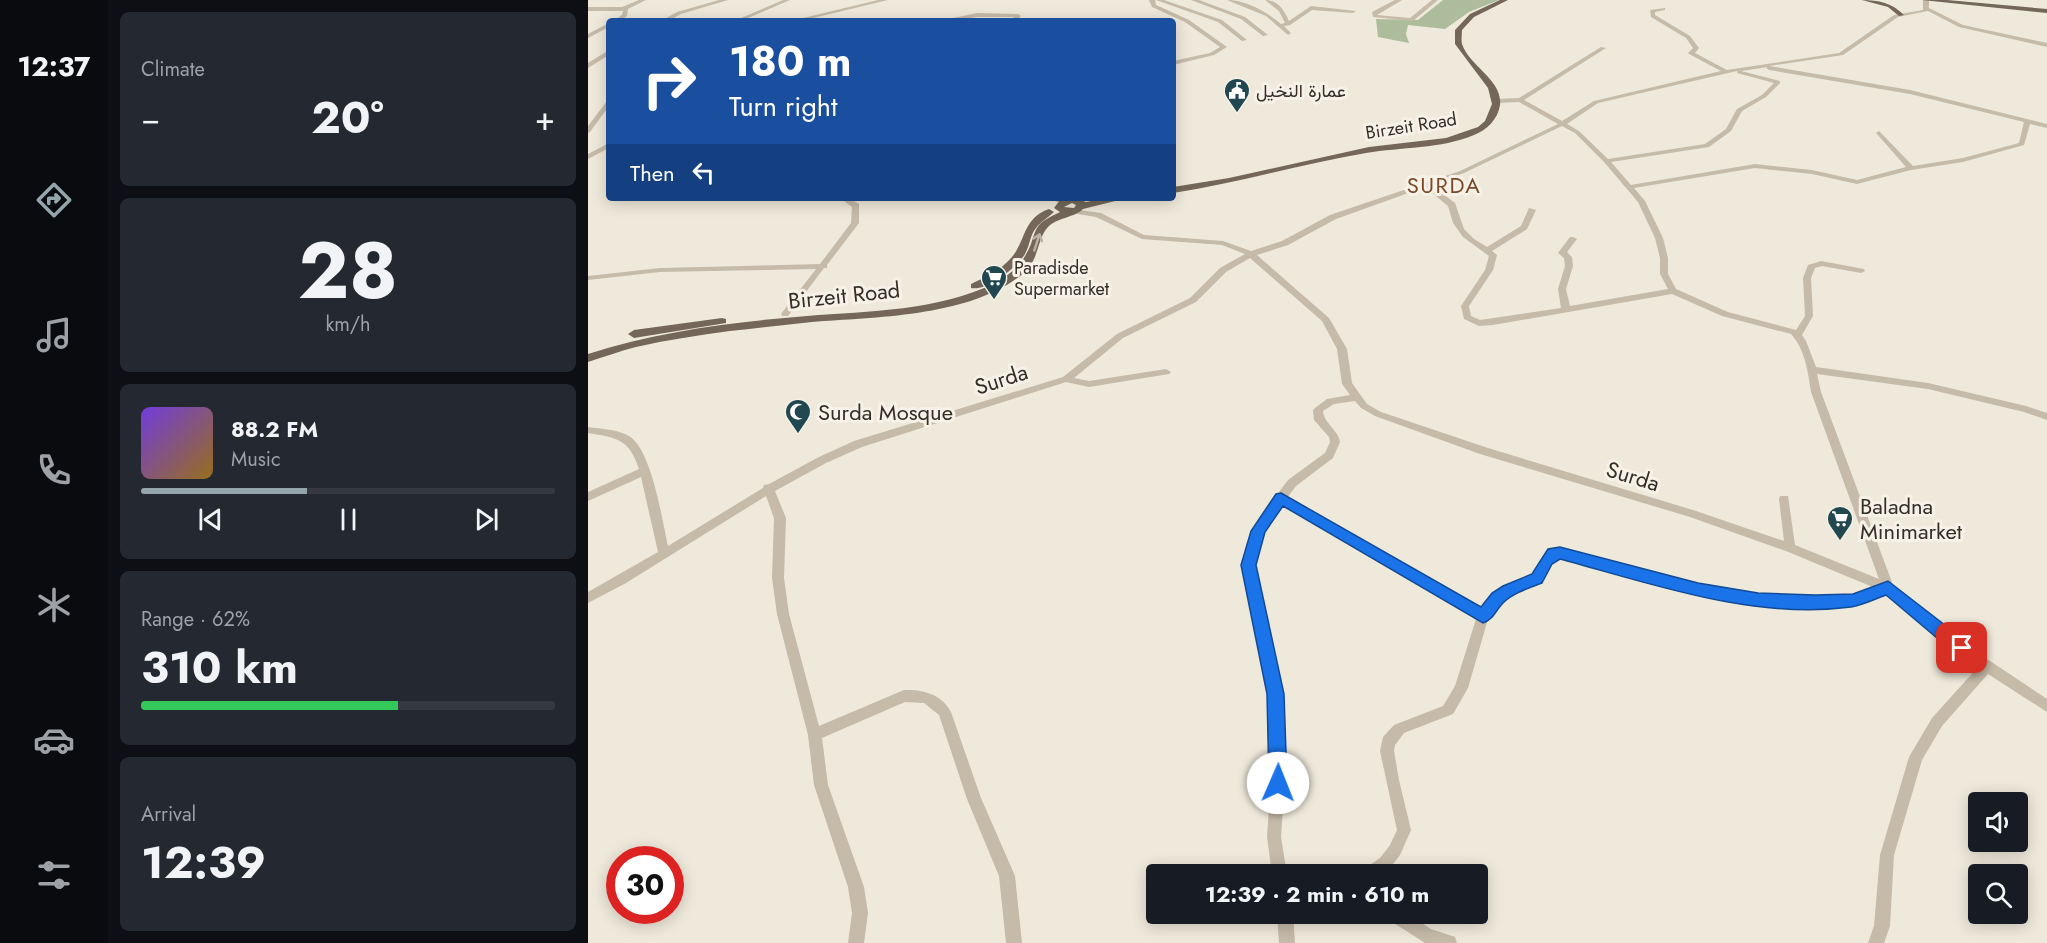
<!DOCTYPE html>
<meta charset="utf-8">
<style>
:root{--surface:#171b24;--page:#242831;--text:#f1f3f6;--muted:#9ea1a6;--line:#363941;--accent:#93a6ac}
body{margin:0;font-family:Jost,Vazirmatn,sans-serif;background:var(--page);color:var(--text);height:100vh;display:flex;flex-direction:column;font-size:22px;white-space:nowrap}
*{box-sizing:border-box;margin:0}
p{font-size:20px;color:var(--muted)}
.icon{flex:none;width:33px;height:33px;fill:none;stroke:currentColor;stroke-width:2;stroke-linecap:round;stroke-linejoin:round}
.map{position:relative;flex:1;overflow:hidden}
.details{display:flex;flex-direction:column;gap:12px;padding:12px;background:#0d0f14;width:480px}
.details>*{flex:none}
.hud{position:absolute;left:18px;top:18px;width:570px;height:183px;border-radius:6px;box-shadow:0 3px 15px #0003;background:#1a4fa0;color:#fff;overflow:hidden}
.tools{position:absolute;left:1380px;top:792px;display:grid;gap:12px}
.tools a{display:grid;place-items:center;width:60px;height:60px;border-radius:6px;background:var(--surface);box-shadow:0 3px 15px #0003;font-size:30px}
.speed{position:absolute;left:18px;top:846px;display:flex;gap:12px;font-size:30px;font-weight:700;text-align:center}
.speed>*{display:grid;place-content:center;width:78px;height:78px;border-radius:50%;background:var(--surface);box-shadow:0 3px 15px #0003;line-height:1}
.speed .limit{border:9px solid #d22;background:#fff;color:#111}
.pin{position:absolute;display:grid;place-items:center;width:51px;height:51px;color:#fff;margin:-26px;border-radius:12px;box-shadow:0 3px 9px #0006}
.me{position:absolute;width:66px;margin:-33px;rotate:1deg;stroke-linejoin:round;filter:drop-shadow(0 0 4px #0008)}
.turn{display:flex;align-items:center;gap:21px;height:126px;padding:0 24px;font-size:27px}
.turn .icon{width:78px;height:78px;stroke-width:2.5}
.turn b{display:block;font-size:42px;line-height:51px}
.then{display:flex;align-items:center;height:57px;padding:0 24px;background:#0003;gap:12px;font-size:22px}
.big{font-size:45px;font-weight:700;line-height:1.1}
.details .tile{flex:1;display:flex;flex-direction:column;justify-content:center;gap:9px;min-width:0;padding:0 21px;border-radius:9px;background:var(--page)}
.details .dial{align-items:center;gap:0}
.dial b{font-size:78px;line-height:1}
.song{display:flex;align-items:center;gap:18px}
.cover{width:72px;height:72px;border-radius:9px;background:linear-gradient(135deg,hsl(260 70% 55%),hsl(40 70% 35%))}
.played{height:6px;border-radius:3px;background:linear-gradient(90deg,var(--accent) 40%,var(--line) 40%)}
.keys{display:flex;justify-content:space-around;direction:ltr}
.heat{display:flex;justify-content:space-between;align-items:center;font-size:33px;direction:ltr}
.charge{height:9px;border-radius:4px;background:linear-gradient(90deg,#34c759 62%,var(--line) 0)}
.trip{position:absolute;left:558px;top:864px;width:342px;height:60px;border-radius:6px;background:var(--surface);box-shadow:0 3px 15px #0003;font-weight:700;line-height:60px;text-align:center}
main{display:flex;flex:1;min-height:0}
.tabs{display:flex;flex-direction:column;width:108px;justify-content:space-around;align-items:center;background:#090b0e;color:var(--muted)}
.tabs .icon{width:42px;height:42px}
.tabs .selected{color:var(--accent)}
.tabs b{font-size:27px;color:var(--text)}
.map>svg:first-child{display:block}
</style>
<main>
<nav class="tabs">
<b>12:37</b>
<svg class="icon selected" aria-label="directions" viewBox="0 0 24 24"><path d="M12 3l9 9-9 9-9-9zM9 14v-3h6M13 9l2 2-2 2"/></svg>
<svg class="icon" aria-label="music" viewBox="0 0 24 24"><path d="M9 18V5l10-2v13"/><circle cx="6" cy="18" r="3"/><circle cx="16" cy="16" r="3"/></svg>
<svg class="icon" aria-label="phone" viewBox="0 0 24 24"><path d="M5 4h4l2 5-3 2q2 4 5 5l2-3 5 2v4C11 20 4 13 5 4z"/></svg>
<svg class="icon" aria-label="climate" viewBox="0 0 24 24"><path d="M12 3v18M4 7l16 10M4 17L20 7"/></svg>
<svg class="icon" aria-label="car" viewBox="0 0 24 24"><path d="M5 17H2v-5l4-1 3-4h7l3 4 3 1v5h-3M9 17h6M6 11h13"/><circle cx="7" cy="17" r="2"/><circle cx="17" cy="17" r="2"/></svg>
<svg class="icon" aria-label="filters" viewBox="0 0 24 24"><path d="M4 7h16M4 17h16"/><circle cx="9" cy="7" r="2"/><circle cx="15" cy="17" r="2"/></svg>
</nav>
<section class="details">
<div class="tile"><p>Climate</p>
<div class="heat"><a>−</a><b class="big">20°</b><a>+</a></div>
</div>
<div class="tile dial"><b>28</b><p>km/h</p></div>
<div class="tile">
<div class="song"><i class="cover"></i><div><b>88.2 FM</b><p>Music</p></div></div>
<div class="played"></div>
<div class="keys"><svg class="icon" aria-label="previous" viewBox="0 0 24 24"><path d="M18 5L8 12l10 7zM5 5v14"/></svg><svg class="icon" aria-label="pause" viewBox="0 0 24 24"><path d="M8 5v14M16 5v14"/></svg><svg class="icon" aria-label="next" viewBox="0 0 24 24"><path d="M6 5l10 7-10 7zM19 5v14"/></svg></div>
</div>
<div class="tile"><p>Range · 62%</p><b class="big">310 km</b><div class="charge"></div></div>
<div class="tile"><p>Arrival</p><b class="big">12:39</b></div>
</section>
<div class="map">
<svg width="1459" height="943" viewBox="0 0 1459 943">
<rect width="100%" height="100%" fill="#efe9db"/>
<path fill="#adbd9c" d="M855,0H911L881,12L857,29L820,25L818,34L821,43L790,37L788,19L830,20Z"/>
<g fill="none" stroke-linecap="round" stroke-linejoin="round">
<path fill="#c6baa8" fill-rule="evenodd" d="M51,0H58L40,9L39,16L32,21H25L34,15L35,11H0V7H34Z
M131,0H140L93,14L80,21H73L89,12Z
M195,0H202L153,21H146Z
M290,0H300L213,21H203Z
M561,0H567L568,5L601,20L639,47L626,55L585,65V61L622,53L632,47L597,22L564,7Z
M568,0H576L634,20L659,40L654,41L630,22Z
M603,0H611L657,17L680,35L675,36L653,19Z
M639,0C658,0 679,12 693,24L697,23L691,11L677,0C690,0 696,10 701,21L723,6L768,11L765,13L724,10L702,25L696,26L703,33L700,35L678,16Z
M807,0H814L789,15L822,18L844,0H850L825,21L785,17L784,12Z
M1335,0H1341V8L1375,25L1459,43V47L1371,27L1340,11L1310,17L1255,55L1181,66L1322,90L1459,124V128L1442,124L1436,145L1375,162L1323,170L1269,184L1224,174L1167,168L1046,188L1057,201L1075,238L1080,258V274L1088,289L1140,312L1208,330L1217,316L1215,278L1220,265L1233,261L1276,269L1277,271L1273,273L1234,266L1227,268L1223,278L1225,316L1214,335L1218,341L1228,367L1340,383L1438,406L1459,413V420L1436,412L1340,389L1229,374L1233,392L1305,585L1378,645L1459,699V712L1400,674L1354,726L1334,760L1306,855L1302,926L1296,943H1280L1286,926L1292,855L1321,757L1344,718L1390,667L1370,653L1298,594L1265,605L1227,607L1170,604L1110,595L968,558L953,582L913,602L900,619L880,688L865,714L816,733L807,745L806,751L811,780L823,830L812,855L802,868L793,874H774L776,869L792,858L802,845L809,830L792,751L795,737L806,725L855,706L867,686L888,619L694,504L680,523L671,542L666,565L695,694L698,765L693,837L699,874H684L679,837L684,765L681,694L654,565L659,542L672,517L700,480L737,453L742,442L741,437L726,420L725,410L727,408L739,399L762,395L754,384L749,349L734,321L662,258L638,272L608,302L535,338L486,378L501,381L578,369L583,372L581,374L501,387L478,382L274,447L238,463L187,491L198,518L196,578L201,614L231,726L316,690C334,689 354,694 363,712L393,798L427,876L434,943H418L411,876L379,799L351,715L336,703L317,702L234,738L240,785L276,887L280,913L276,943H260L264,913L260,887L226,785L220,735L189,614L184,578L186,518L178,496L38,583L0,603V592L70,552L53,477L0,501V492L51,469C41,439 30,438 0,433V427C13,429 29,429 41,436C64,450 74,520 80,546L175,488L176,485L181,484L231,457L266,441L475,377L529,334L602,298L632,268L657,254L634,245L554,239L508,217L484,213V209L513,213L556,235L635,241L663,251L694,241L742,215L872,171L970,124L931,102L908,103L905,101L908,99L931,98L1013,47L1018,48L936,100L974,121L1006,101L1133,71L1101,54L1100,53L1105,48L1098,38L1063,17L1062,10L1077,8V10L1067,12V15L1102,36L1111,48L1107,53L1139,70L1251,53L1306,15L1335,10ZM1180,67L1178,68L1181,70L1322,94L1436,122L1431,143L1375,158L1325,166L1291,131L1288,133L1289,134L1318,167L1269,180L1224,170L1167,164L1043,185L1023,162L1121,147L1143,131L1154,111L1178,97L1192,83V81L1153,71ZM1149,71V73L1186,83L1174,95L1149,109L1138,129L1117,144L1020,159L991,131L979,124L1010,103ZM974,126L987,133L1016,162L1050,202L1067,238L1072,258V274L1080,289L982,306L978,289L985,266L984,257L979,252L989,239L985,237H982L970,253L976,258L977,266L970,289L973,308L892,320L883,316L881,306L905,270L909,255L904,251L939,229L948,210L941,208L933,226L899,247L886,239L876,229L867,203L843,185L876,173ZM837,187L860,206L865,223L875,237L901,256L897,270L873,306L876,319L891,326L905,325L1084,294L1134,316L1203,334C1217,349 1220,372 1223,392L1291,579L1207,545L1200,496H1192L1191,499L1196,541L1105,510L900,448L793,412L779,404L764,383L759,349L741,318L669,255L700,245L748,219ZM767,401L773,408L787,416L892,454L1102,517L1198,551L1287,588L1265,595L1227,597L1170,594L1110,585L972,548L961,550L945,576L905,594L893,610L700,497L708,486L745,458L752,442C750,429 736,424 735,411L746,404Z
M389,13L430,14L433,16L428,21H422L426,17H389L363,21H351Z
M21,23V27L0,38V34Z
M21,50V55L0,68V63Z
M21,100V106L2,132L0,133V126L19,101Z
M21,143V148L0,159V154Z
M252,198H261L271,204V223L239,265V268H236L200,316H194L193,314L228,269L72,272L0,280V276L72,268L232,264L263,223L264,207Z
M459,198H470L479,202L475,204Z
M689,914H705L707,943H691Z
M799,914H820L843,929L867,937L869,943H837L801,920Z"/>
<path fill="#74675a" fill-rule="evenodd" d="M912,0H920L886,17L874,30C874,34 873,40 874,44C881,66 915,80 912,105C910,119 899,130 886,135C853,149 813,147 778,153C713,164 650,183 585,193V187L641,178L781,147L858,138L890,127L897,121L904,104L900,88L867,44V30L882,14Z
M1274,0C1291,0 1304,3 1316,15L1311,16L1300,7Z
M1334,0H1359L1459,9V13Z
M481,198H488L498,202L520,198H539L495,209C488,217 468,218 460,227C449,239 451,259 437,272C385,317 289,317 224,322C196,325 169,328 142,331C111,335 79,340 48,347C32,351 16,357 0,362V354C71,331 145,322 219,316C281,311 350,311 407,283C424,274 436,262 443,244C445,238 447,229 452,224C457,219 466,215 472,212L466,208L472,200ZM484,203L488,205L486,208L476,207Z
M461,209L466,212C460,218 453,221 448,228C442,235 442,245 437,254C428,268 400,291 383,288V284C398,277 413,270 424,257C438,240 435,218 461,209Z
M134,318L138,319V323L46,338L40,334L46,330Z"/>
</g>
<defs><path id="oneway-shaft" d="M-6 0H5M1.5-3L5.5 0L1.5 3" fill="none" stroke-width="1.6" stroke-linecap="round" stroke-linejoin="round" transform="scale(1.5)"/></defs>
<use stroke="#bcb3a8" href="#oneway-shaft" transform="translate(449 242) rotate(-72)"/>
<path fill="#1a73e8" stroke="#114b97" stroke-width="1.5" d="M693,493L893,607L904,593L915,586L944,574L960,549L972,547L1110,583L1170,593L1227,595L1265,594L1300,581L1380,643L1382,648L1380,654H1368L1298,595C1287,599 1275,605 1263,607C1165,620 1065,584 972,559L964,564L954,583C941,588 925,593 915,603C908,610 905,620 895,623L695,506L677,532L668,565L696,694L699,783L696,789L690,792L683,789L681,783L679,694L653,565L663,531L688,494Z"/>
<defs>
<symbol id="civic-pin" viewBox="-11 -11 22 30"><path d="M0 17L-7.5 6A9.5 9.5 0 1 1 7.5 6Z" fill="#214751" stroke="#f7f2e7"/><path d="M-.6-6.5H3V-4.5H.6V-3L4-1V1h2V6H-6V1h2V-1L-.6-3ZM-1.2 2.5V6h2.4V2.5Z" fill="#fff"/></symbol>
<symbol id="supermarket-pin" viewBox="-11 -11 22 30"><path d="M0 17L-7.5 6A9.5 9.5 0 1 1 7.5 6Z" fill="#214751" stroke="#f7f2e7"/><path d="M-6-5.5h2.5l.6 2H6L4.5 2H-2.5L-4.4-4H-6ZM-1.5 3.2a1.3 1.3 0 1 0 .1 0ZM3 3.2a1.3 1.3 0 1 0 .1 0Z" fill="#fff"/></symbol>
<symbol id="mosque-pin" viewBox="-11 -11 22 30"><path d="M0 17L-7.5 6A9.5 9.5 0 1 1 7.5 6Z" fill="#214751" stroke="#f7f2e7"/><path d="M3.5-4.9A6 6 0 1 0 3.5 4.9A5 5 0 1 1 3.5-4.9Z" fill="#fff"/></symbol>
</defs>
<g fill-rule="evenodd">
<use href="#civic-pin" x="634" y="76" width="30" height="40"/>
<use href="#supermarket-pin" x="391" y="263" width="30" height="40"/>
<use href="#mosque-pin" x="195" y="397" width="30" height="40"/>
<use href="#supermarket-pin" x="1237" y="504" width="30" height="40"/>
</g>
<g text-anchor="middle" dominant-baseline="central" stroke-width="6" stroke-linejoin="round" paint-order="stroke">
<g font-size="18" fill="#342d28" stroke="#f7f2e7" text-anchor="start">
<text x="668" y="91">عمارة النخيل</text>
<text x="426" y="268">Paradisde<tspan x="426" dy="21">Supermarket</tspan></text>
</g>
<g font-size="18" fill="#342d28" stroke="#f7f2e7">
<text transform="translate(823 126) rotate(-9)">Birzeit Road</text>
</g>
<g font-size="22" letter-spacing="1.5" fill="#7b4828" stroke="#f7f2e7">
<text x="856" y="185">SURDA</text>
</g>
<g font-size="22" fill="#342d28" stroke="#f7f2e7">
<text transform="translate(256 295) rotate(-6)">Birzeit Road</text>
<text transform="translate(413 379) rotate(-18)">Surda</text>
<text transform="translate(1045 476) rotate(17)">Surda</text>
</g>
<g font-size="22" fill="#342d28" stroke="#f7f2e7" text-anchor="start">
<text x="230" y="412">Surda Mosque</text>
<text x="1272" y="506">Baladna<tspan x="1272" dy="25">Minimarket</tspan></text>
</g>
</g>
</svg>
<div class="tools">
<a><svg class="icon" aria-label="sound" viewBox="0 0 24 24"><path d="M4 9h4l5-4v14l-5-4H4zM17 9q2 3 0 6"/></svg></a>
<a><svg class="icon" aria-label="search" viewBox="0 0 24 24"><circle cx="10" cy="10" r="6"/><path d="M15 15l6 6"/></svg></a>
</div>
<div class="speed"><div class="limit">30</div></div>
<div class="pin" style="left:1374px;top:648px;background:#d93025"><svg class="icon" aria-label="arrive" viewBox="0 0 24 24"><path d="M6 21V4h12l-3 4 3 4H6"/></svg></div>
<svg class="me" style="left:690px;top:783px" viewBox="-20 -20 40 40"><circle r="19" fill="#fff"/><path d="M0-13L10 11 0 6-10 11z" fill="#1a73e8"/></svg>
<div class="trip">12:39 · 2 min · 610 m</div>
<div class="hud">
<div class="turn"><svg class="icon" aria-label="right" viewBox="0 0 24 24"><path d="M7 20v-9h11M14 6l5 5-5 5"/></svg><div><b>180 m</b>Turn right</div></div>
<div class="then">Then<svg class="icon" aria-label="left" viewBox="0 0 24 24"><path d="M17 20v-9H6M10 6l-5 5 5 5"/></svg></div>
</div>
</div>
</main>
